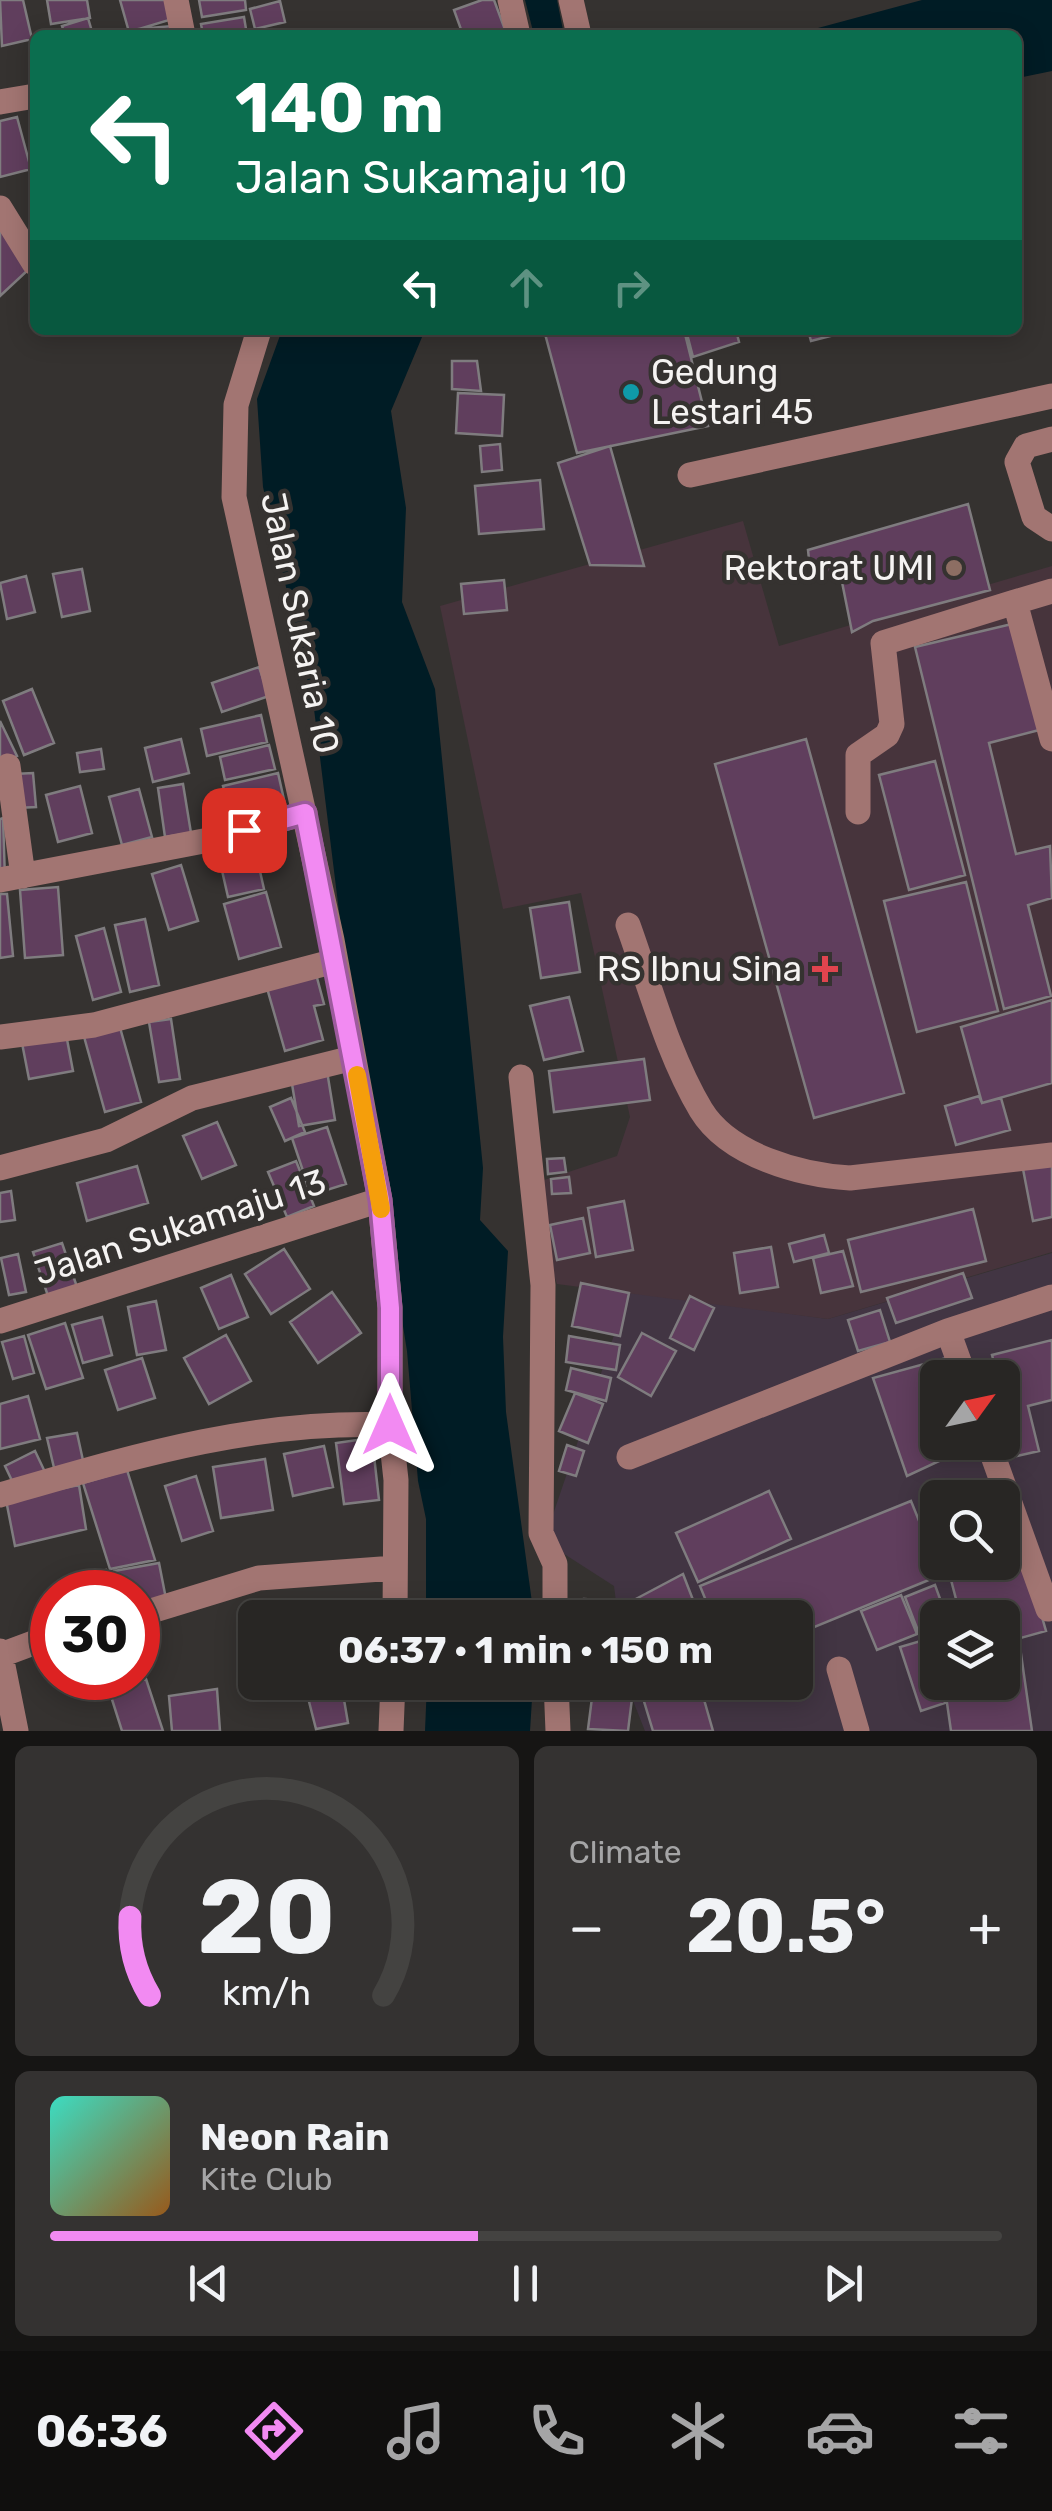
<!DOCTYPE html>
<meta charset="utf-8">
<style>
:root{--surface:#282624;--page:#343231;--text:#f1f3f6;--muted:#a5a5a6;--line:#444341;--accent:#f28af2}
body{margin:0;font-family:Rubik,sans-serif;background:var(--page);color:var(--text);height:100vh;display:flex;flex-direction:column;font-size:38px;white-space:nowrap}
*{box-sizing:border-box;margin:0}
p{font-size:32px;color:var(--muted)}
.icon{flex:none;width:55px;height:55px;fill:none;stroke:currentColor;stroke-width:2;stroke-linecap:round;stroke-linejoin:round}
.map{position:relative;height:1731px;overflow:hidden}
.side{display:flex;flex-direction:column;gap:15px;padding:15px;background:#161514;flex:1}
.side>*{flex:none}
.top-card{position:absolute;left:30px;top:30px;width:992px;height:305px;border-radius:15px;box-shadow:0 5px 25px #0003,0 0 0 2px var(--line);background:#0b6e4f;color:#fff;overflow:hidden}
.needle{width:65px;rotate:57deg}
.buttons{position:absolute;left:920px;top:1360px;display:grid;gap:20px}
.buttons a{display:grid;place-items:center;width:100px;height:100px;border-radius:15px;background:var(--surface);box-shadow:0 5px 25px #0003,0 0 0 2px var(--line);font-size:50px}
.speed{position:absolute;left:30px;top:1570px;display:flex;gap:20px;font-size:50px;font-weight:700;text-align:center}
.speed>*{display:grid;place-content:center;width:130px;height:130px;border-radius:50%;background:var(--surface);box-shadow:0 5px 25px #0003,0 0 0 2px var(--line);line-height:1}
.speed .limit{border:15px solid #d22;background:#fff;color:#111}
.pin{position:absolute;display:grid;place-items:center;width:85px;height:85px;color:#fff;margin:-42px;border-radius:20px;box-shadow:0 5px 15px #0006}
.me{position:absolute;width:110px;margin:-55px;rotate:0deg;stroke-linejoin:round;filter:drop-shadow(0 0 8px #0008)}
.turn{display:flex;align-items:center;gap:35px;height:210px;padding:0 40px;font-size:45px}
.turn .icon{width:130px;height:130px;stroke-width:2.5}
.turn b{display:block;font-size:70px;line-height:85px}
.lanes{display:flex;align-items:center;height:95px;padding:0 40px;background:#0003;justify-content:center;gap:50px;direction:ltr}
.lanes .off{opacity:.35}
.big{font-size:75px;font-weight:700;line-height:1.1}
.side .widget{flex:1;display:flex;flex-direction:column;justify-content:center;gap:15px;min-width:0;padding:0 35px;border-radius:15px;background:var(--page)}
.side .dial{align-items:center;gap:0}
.dial svg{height:260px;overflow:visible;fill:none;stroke:var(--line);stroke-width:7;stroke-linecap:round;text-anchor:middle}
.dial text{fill:var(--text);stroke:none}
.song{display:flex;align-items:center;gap:30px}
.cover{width:120px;height:120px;border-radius:15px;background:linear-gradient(135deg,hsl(170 70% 55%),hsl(30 70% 35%))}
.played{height:10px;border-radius:5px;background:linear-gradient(90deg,var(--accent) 45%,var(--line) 45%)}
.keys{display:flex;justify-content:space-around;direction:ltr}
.heat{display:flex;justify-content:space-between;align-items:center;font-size:55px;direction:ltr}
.side .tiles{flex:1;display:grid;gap:15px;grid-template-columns:1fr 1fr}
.widget:last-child{grid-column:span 2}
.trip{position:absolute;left:238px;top:1600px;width:575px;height:100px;border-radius:15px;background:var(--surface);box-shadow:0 5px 25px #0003,0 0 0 2px var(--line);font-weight:700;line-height:100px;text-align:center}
.tabs{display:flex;height:160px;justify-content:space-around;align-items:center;background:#100f0e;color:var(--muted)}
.tabs .icon{width:70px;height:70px}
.tabs .current{color:var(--accent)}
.tabs b{font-size:45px;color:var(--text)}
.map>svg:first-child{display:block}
</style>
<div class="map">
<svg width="1052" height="1731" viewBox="0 0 1052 1731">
<rect width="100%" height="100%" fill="#353230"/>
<path fill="#423543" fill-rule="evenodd" d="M1052,1253V1731H645L626,1683L795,1682V1618L618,1617L614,1586L544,1541L629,1291L828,1319ZM938,1378H1002V1442H938ZM938,1498H1002V1562H938ZM938,1618H1002V1682H938Z"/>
<path fill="#47343c" d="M743,521L779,646L1052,566V1252L828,1319L557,1284L523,1187L617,1156L630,1117L581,893L503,909L440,606Z"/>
<path fill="#001c25" d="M525,0H557L564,35H534Z
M922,0H1052V71L1018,78V35H792Z
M282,330H425L391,411L406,508L402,602L435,689L483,1168L480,1220L508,1251L503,1337L506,1412L534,1617H426V1519L418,1481L407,1351L347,976L314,709L263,487L257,399Z
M427,1683H533L530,1731H425Z"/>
<path fill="#603e5d" stroke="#7f7c7f" stroke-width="2.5" d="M0,0H23L32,39L2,46Z
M47,0H87L90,18L51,24Z
M120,0H171L176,18L129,32Z
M199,0H245L246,10L202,17Z
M482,0H494L507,35H463L454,10Z
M280,1L285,22L255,29L250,9Z
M244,17L247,35H203L201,24Z
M88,18L93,35H65L62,26Z
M172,26L173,35H139V29Z
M17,117L31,169L0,177V121Z
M0,223L29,269L0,296Z
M544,330H684L708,426L577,453Z
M686,330H736L739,342L693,357Z
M808,330H854L811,341Z
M452,361H477L481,391L452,389Z
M458,393L504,395L502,436L456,433Z
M500,444L502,470L482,472L480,446Z
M610,446L644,566L590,565L558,463Z
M540,480L544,529L479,534L475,486Z
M968,504L990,590L873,621L852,632L840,572L811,579L808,550Z
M82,569L90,611L62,617L53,574Z
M26,576L35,612L7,619L0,583Z
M504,580L507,610L464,614L461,584Z
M1016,623L1043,729L989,743L1016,854L1050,846L1052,898L1028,905L1051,996L1004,1009L915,647Z
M259,667L269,696L222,712L212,683Z
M32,689L54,743L24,755L3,701Z
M261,715L267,742L207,756L201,729Z
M0,721L17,756L0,764Z
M181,739L189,773L153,782L145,748Z
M806,739L904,1093L814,1118L715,764Z
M269,745L275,769L225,780L220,757Z
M101,749L104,769L80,772L77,753Z
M935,761L965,875L909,890L879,775Z
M33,773L36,807L17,808L14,774Z
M278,773L287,813L233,825L223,786Z
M183,784L191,833L165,837L158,788Z
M80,786L92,833L58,842L46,795Z
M139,789L152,837L122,845L109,797Z
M3,818L5,879H0V819Z
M252,836L264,889L228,897L216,844Z
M181,865L198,921L169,930L152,874Z
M966,882L998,1011L917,1032L884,901Z
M58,887L63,955L25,958L20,890Z
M266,892L281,947L239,959L224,904Z
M0,894H7L13,956L0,958Z
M569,902L580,972L541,978L530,908Z
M145,919L159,985L130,992L115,925Z
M104,928L121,992L93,1000L76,936Z
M316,974L324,1004L314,1006L323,1040L285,1051L267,988Z
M569,997L583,1051L544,1060L530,1006Z
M1052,1000V1083L982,1103L961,1027Z
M171,1019L180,1079L159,1082L149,1022Z
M119,1024L141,1102L105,1112L83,1033Z
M66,1034L73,1071L29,1079L22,1043Z
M644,1059L650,1100L554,1112L549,1071Z
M326,1065L335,1120L299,1126L290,1072Z
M979,1096L982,1103L1001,1098L1010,1130L956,1145L945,1106Z
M291,1098L305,1132L285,1141L270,1107Z
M217,1122L236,1165L202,1179L183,1136Z
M327,1127L346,1184L311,1195L292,1138Z
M564,1158L566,1172L548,1174L547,1159Z
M296,1161L314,1206L287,1217L268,1172Z
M1052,1163V1217L1033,1221L1023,1169Z
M137,1166L148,1203L87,1221L77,1183Z
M569,1177L571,1193L552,1194L551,1179Z
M11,1191L15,1220L0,1222V1193Z
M624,1201L633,1250L596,1257L588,1208Z
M973,1209L986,1261L861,1292L848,1240Z
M583,1218L590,1253L557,1260L550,1225Z
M824,1235L829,1253L794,1262L789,1244Z
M62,1243L77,1287L48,1296L33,1252Z
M771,1247L778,1287L740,1293L734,1253Z
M284,1249L310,1289L271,1314L245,1274Z
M843,1251L853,1286L821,1293L813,1258Z
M18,1254L26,1292L9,1295L1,1258Z
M963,1273L972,1298L896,1323L887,1298Z
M231,1275L248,1317L219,1329L201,1288Z
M581,1283L629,1293L620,1336L572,1326Z
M332,1292L361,1333L318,1363L290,1322Z
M690,1296L714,1308L694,1350L670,1338Z
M156,1301L166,1350L137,1355L128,1307Z
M880,1310L890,1342L858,1351L848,1320Z
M102,1317L112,1355L83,1363L72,1325Z
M65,1323L83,1378L46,1389L28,1335Z
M642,1333L676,1351L651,1396L618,1377Z
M226,1335L251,1381L209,1404L184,1358Z
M24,1336L34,1373L13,1379L2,1342Z
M569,1336L620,1345L616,1370L566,1362Z
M1052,1340V1400L1028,1406L1039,1451L1017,1456L1002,1397V1378H998L992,1355Z
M142,1358L155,1398L118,1410L105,1370Z
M946,1358L950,1378H938V1442H964L965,1449L907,1476L873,1378Z
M571,1368L611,1378L606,1401L566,1390Z
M575,1393L603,1404L588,1443L559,1431Z
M28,1396L40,1439L0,1449V1404Z
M77,1433L84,1465L55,1472L47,1438Z
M372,1438L379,1500L344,1504L336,1443Z
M567,1445L584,1451L576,1476L559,1471Z
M324,1446L333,1487L293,1496L284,1454Z
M35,1451L45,1472L14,1485L5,1466Z
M265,1459L273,1510L221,1518L213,1467Z
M127,1470L155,1560L110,1569L83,1483Z
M196,1476L213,1531L182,1541L165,1486Z
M79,1485L86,1529L15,1546L6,1500Z
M769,1491L791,1539L698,1582L676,1533Z
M911,1501L941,1575L795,1635V1618H713L700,1586Z
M1024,1555L1046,1631L1002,1643V1618H961L950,1576Z
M159,1563L167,1604L138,1609V1592H118L114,1571Z
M106,1570L114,1592H71L65,1578Z
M683,1574L700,1618H618L615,1610Z
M935,1585L947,1618H938V1629L920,1636L905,1597Z
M901,1595L917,1634L877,1650L861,1611Z
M584,1599L598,1600L596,1618H583Z
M924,1640L945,1703L921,1711L900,1647Z
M1021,1654L1032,1731H951L944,1682H1002V1657Z
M146,1679L163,1731H122L109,1690Z
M304,1682H341L348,1723L316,1729Z
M594,1682H634L628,1731L588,1729Z
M638,1682H695L643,1698Z
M699,1682L713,1731H653L643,1698Z
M217,1689L220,1731H172L169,1696Z"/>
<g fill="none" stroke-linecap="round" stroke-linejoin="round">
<path stroke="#a27572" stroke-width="25" d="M176,0L183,35
M510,0L518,35
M571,0L579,35
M0,102L35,96
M0,208L34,263
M259,330L236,405L234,497L332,940L380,1200L390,1307V1425L396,1480L395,1618
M1052,439L1026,446L1017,462L1034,517L1052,529
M690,475L1052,396
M1052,591L1015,602L1052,739
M8,766L23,876
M858,812V755L887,735L892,724L883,643L1015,602
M0,880L214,839L305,813
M628,925C650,986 668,1055 701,1110C729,1156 801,1175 850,1178L1052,1155
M0,1037L94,1025L335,961
M521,1077L543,1285L541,1533L555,1564V1618
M0,1168L106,1140L192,1098L353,1058
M0,1321L380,1200
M948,1331L1052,1297
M988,1442L1048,1609L1052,1608
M629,1457L948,1331L965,1378
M0,1495C132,1457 251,1420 390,1425
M138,1615L259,1578L395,1568
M0,1651L16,1731
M1,1655L52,1636
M839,1669L857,1731
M556,1682L558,1731
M391,1731L393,1682"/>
</g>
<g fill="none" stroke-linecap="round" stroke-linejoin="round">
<defs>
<path id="route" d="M244,830L305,813L380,1200L390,1308V1425"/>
</defs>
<use href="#route" stroke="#9d5a9d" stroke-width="25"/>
<use href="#route" stroke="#f28af2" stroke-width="18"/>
<path stroke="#f59e0b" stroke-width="18" d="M357,1075L381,1209"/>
</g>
<circle fill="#0f9aa8" stroke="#353230" stroke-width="4" cx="631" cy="392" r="10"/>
<circle fill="#8d6e63" stroke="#353230" stroke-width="4" cx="954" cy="568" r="10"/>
<path fill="#e0444e" stroke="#353230" stroke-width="4" d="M820 954h10v10h10v10h-10v10h-10v-10h-10v-10h10z"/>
<g text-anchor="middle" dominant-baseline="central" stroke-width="9" stroke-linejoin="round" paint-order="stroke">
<g font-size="35" fill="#f5f3f2" stroke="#353230" text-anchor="end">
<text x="651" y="372" text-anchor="start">Gedung<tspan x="651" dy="40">Lestari 45</tspan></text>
<text x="934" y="568">Rektorat UMI</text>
<text x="802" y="969">RS Ibnu Sina</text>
</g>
<g font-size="35" fill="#f5f3f2" stroke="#353230">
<text transform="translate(300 623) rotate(78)">Jalan Sukaria 10</text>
<text transform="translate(180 1227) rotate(-18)">Jalan Sukamaju 13</text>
</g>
</g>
</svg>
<div class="buttons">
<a><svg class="needle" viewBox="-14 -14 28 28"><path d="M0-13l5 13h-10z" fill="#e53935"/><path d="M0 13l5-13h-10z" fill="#a5a5a6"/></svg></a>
<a><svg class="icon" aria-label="search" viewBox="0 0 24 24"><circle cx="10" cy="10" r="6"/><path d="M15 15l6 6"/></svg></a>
<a><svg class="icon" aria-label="layers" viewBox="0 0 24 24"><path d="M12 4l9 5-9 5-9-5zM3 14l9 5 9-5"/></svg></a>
</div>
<div class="speed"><div class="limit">30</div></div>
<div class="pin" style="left:244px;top:830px;background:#d93025"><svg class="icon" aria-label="arrive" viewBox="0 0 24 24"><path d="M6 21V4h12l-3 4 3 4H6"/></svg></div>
<svg class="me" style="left:390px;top:1425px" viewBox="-20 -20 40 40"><path d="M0-17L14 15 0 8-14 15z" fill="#f28af2" stroke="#fff" stroke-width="4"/></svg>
<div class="trip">06:37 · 1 min · 150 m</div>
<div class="top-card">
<div class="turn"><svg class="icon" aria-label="left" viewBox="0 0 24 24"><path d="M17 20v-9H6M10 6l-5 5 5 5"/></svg><div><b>140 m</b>Jalan Sukamaju 10</div></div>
<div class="lanes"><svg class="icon" aria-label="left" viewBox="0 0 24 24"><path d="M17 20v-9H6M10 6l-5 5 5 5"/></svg><svg class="icon off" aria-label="ahead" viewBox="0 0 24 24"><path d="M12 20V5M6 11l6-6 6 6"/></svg><svg class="icon off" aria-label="right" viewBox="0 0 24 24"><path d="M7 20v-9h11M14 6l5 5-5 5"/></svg></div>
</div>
</div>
<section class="side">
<div class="tiles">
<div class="widget dial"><svg viewBox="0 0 100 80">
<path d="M14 69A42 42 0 1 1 86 69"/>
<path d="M14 69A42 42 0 0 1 8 45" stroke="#f28af2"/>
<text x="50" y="56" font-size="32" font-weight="700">20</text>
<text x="50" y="72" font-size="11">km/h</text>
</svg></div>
<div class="widget"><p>Climate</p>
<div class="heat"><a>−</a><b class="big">20.5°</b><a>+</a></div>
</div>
<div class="widget">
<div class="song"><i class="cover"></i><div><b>Neon Rain</b><p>Kite Club</p></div></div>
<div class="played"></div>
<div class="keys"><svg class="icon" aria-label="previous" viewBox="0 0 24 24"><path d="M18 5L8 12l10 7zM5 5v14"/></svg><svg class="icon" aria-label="pause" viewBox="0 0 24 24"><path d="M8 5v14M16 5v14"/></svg><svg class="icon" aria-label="next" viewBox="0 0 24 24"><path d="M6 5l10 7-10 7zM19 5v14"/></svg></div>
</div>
</div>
</section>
<nav class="tabs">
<b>06:36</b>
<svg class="icon current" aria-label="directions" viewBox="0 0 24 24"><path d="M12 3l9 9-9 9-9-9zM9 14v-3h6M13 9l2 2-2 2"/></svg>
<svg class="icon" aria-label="music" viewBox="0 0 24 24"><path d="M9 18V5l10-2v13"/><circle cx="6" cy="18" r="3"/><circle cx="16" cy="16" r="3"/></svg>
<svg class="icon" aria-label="phone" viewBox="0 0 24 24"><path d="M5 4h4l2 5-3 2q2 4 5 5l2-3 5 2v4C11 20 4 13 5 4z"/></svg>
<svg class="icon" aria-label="climate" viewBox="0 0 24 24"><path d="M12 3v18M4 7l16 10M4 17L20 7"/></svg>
<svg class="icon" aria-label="car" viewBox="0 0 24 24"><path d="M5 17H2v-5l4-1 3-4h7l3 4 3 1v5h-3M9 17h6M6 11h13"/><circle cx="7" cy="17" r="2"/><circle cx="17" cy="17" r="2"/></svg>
<svg class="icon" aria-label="filters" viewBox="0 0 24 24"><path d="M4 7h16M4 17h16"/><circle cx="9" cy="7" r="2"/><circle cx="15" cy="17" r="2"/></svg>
</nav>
